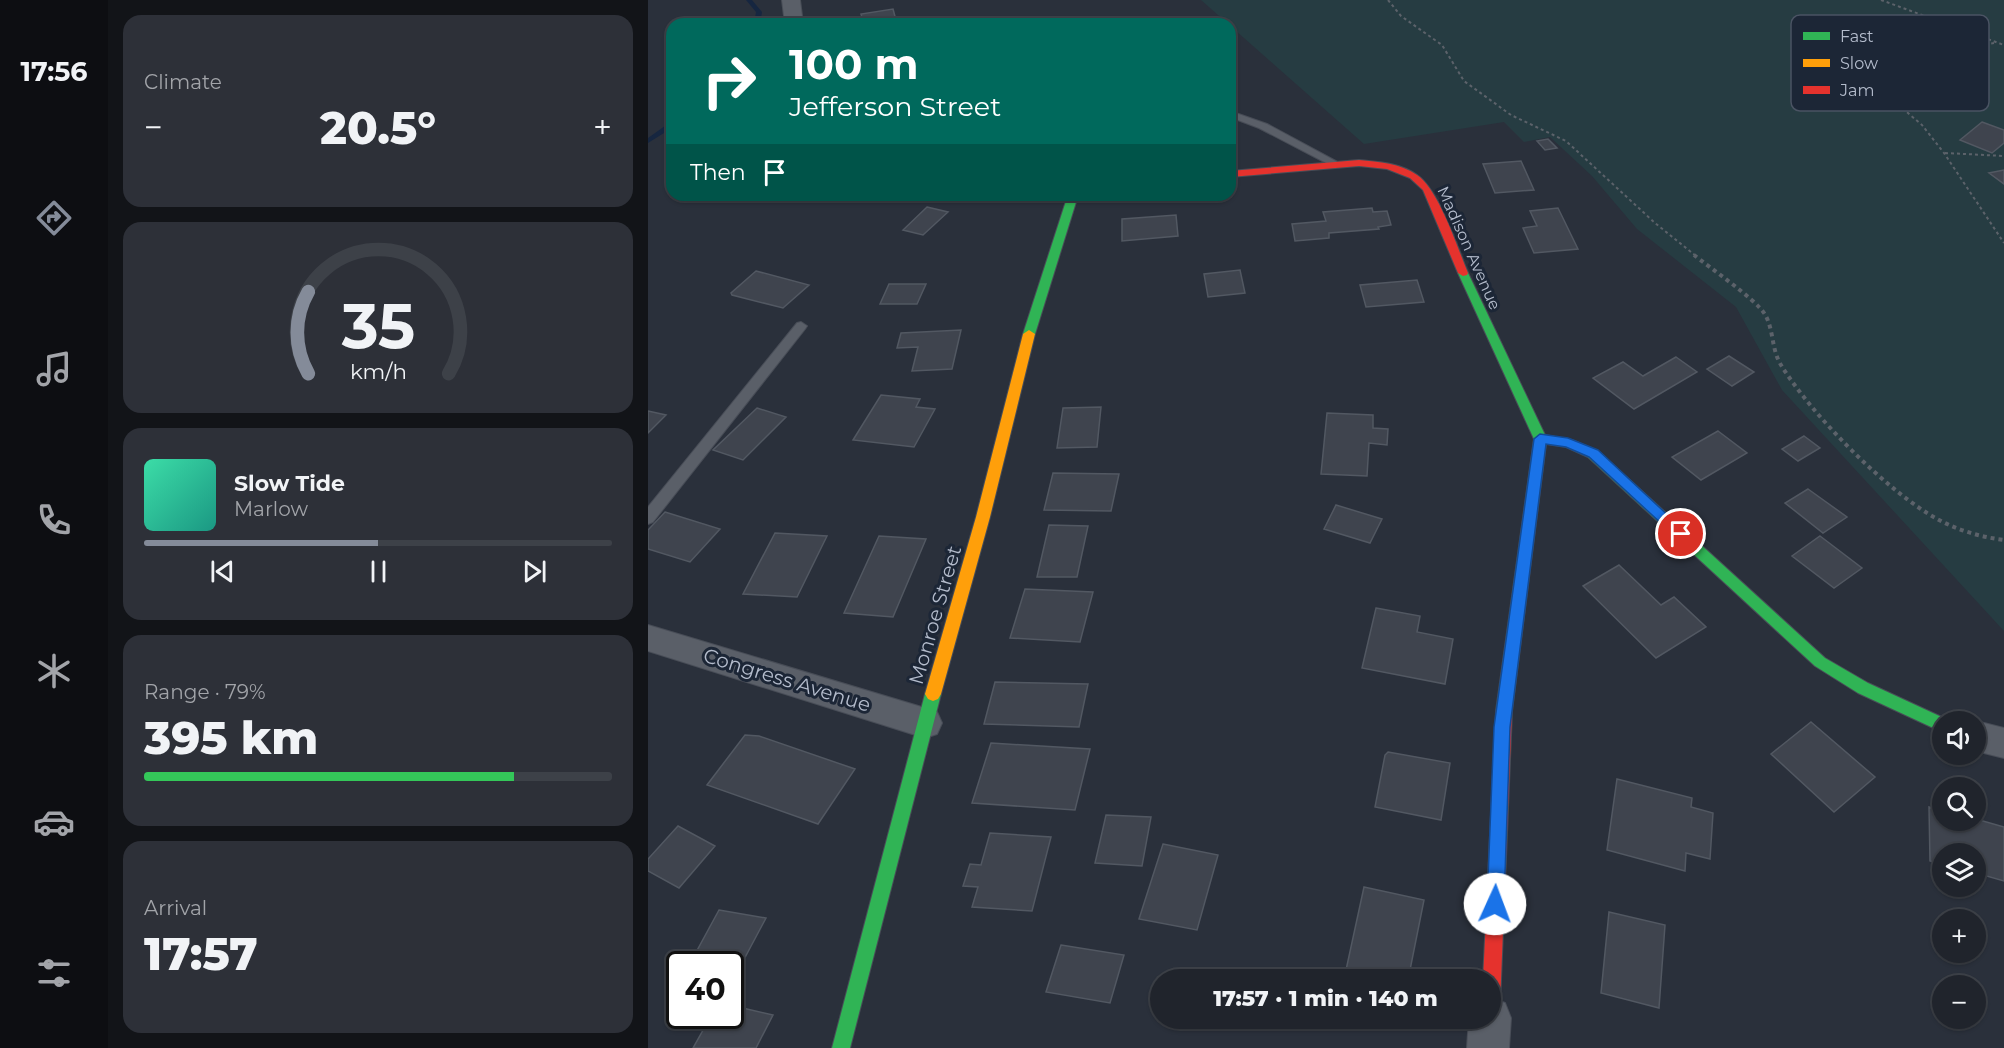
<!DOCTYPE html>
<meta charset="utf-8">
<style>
:root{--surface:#20242c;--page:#2d3038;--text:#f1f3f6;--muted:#a2a4a9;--line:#3d4148;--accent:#848b99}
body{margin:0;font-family:Montserrat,sans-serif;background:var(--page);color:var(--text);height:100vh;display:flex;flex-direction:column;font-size:22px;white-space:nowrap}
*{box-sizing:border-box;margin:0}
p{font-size:20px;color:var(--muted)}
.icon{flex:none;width:33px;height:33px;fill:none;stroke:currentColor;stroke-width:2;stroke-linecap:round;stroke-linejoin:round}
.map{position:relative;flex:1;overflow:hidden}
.drawer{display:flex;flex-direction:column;gap:15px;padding:15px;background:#121418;width:540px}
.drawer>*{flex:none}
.top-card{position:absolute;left:18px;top:18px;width:570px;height:183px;border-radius:18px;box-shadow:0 2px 4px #0004,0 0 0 2px var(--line);background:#00695c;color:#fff;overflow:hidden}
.controls{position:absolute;left:1284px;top:711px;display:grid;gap:12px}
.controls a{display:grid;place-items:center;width:54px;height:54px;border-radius:50%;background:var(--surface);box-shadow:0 2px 4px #0004,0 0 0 2px var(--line);font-size:30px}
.speed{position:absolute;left:18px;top:951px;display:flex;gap:12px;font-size:30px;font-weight:700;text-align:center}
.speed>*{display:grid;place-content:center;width:78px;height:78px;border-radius:50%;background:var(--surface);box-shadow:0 2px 4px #0004,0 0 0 2px var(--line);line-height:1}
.speed .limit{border:3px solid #111;border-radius:9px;background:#fff;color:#111}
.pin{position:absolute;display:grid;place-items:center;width:51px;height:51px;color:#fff;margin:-26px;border:3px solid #fff;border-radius:50%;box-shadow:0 2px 6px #0007}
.me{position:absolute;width:66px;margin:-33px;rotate:2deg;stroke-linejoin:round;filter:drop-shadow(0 0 4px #0008)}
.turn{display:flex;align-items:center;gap:21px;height:126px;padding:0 24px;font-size:27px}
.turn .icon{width:78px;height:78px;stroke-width:2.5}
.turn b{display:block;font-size:42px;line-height:51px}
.then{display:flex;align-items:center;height:57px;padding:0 24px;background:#0003;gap:12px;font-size:22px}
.big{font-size:45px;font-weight:800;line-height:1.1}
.drawer .card{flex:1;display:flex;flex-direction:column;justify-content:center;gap:9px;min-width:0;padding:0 21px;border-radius:18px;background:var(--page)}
.drawer .dial{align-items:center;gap:0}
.dial svg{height:156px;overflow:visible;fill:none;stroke:var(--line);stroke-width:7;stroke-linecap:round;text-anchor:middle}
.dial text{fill:var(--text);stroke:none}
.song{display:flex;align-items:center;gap:18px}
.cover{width:72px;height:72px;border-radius:9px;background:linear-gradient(135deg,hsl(160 70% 55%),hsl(170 70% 35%))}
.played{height:6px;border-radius:3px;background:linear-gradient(90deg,var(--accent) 50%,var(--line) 50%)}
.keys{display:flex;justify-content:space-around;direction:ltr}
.heat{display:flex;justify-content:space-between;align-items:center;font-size:33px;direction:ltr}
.charge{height:9px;border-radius:4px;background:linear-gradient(90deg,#34c759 79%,var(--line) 0)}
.trip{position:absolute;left:502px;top:969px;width:351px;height:60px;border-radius:30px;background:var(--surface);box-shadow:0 2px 4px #0004,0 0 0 2px var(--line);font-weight:800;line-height:60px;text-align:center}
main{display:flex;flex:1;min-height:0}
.tab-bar{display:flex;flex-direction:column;width:108px;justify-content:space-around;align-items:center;background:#0d0e12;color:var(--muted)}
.tab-bar .icon{width:42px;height:42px}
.tab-bar .current{color:var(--accent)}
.tab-bar b{font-size:27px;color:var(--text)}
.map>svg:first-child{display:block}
</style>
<main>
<nav class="tab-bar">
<b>17:56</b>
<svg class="icon current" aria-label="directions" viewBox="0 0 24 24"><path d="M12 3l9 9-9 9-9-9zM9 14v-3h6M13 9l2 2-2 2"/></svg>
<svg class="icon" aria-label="music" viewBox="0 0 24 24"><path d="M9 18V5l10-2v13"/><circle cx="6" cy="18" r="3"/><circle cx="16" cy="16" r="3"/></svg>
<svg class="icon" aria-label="phone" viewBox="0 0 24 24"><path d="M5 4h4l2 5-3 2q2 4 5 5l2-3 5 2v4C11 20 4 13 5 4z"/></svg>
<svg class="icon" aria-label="climate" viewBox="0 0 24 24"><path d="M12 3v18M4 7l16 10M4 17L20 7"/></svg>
<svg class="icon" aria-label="car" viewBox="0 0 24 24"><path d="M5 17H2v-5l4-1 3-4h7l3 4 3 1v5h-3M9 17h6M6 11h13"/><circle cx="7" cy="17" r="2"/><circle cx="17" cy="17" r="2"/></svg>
<svg class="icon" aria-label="filters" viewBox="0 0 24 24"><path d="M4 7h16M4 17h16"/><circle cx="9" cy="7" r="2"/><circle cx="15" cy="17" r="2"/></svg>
</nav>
<section class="drawer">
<div class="card"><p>Climate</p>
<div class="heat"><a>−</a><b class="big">20.5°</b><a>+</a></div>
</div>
<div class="card dial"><svg viewBox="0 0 100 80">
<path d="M14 69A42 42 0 1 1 86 69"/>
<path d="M14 69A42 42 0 0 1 14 27" stroke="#848b99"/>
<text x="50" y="56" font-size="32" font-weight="700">35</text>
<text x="50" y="72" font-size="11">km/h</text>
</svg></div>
<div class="card">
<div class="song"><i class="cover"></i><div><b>Slow Tide</b><p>Marlow</p></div></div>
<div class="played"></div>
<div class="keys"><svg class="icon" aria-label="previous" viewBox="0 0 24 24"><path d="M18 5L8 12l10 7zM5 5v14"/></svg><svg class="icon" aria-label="pause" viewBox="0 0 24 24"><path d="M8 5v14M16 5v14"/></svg><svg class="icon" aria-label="next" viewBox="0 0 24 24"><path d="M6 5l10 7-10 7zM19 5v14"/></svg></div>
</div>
<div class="card"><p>Range · 79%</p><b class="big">395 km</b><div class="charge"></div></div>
<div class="card"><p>Arrival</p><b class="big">17:57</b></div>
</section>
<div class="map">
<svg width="1356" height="1048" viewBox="0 0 1356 1048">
<rect width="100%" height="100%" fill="#2a303b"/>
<path fill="#263c42" d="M553,0H1356V631L1134,390L1088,307L989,229L944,176L902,137L876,142L856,122L716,144Z"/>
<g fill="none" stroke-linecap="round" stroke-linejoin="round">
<path fill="#162640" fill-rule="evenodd" d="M98,0H104L114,12L113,19L108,24H101L107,18L108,12Z
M21,123H24V128L0,143V138Z"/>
</g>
<path fill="#3f444e" stroke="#525862" stroke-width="1.5" d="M245,9L249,24H216L213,14Z
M1334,122L1356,130V143L1344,153L1312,140Z
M900,139L909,148L897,150L889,141Z
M873,161L886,190L847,193L835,164Z
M1356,170V184L1341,173Z
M279,207L300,212L275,235L255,230Z
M724,208L725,212L739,211L743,225L730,227L731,229L681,233V238L647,241L644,224L678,221L675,212Z
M910,208L930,249L886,253L875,228L889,226L882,211Z
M528,215L530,236L474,241V219Z
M592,270L597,293L560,297L556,274Z
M108,271L161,285L135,308L84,295L83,293Z
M769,280L776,302L718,307L712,285Z
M241,284H278L269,304H232Z
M313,330L304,369L264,371L270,347L249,348L253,333Z
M1081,356L1106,372L1084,386L1059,369Z
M1028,357L1049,372L986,409L945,378L975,362L995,376Z
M233,395L272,399L268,407L287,409L266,447L205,440Z
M453,407L449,447L409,448L415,408Z
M109,408L138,417L95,460L65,450Z
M0,411L18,415L0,433Z
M679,413L725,415V428L740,429L739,445L721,443L719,476L673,474Z
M1070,431L1099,453L1053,480L1024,457Z
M1156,436L1172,448L1150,461L1134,449Z
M405,473L471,474L463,511L396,510Z
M1160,489L1199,517L1175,533L1137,503Z
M688,505L734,519L722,543L676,529Z
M17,512L72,529L42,562L0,549V530Z
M401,525L440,526L429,577H389Z
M127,533L179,536L149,597L95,594Z
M231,536L278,539L245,617L196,613Z
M1172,536L1214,568L1186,588L1144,556Z
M971,565L1013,605L1026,597L1058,627L1008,658L935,586Z
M377,589L445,592L432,642L362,638Z
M728,608L772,616L769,632L805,639L797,684L714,668Z
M347,682L440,684L431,727L336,724Z
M1163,722L1227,777L1186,812L1123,754Z
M97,735L111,736L207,769L170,824L59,785Z
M343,743L442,749L427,810L324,803Z
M740,752L802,763L793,820L727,807L737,755Z
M969,779L1044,798L1043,807L1065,813L1062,859L1038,853L1037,871L959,850Z
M1281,807L1294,811V820L1328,819L1356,827V881L1328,873V854H1294V864L1282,861Z
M458,815L503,817L494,866L447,863Z
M30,826L67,846L31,888L0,871V859Z
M342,833L403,837L384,911L324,907L330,887L315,886L322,864L333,865Z
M515,844L570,855L549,930L491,919Z
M716,887L776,900L760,980H734L698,970Z
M71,910L118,918L93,965L46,956Z
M961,912L1017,925L1011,1008L953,993Z
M413,945L476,955L462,1003L398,992Z
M82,1005L125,1015L108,1048H45L63,1016H82Z"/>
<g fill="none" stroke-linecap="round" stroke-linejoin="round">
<defs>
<path id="lane" d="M582,111L619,124L695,165L694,167H686L611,128L582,117Z
M153,322L159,326L157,329L5,522L0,524V507L149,323Z"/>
<path id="street" d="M134,0H152L155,24H137Z
M0,625L277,708L289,712L294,723L289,734L277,738L0,651Z
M1328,721L1356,728V758L1328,751L1326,722Z
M843,998L857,1003L863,1018L861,1048H819L821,1018H843Z"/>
<path id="fast" d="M423,195H433L428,202L387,334L381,338L377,337L375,334L418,201Z
M815,270L820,273L897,435L924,440L950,451L1177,658L1220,683L1300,720L1294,722V732L1210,693L1167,666L940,457L918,447L898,444L864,711L861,716L856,718L851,716L848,711L886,439L810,273Z
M285,687L290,689L293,694L202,1048H184L277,694L280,689Z"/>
<path id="slow" d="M381,330L387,334L342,517L293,694L290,699L285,701L280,699L277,694L328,517L375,334Z"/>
<path id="jam" d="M711,160C731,162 752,163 769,175C791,190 809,247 820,273L819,275L815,276L810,273L775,190L762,178L739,169L711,166L582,177V171Z
M856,704L861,706L864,711L852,1004L850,1011L843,1013V980H835L848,711L851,706Z"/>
</defs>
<use href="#lane" stroke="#484d57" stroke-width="2"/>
<use href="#street" stroke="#484d57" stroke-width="2"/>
<use href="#fast" stroke="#484d57" stroke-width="2"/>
<use href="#slow" stroke="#484d57" stroke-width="2"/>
<use href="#jam" stroke="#484d57" stroke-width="2"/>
<path stroke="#5c626a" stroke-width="2" stroke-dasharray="3 3" stroke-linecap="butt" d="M740,0L753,16L794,45L816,81L863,115L918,141L1007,223L1048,256
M1233,0L1356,45
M1346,43C1339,44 1330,46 1323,46C1277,42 1216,0 1174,35L1181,46L1274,125L1296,153L1356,243
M1297,153L1356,156"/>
<path stroke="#5c626a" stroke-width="4" stroke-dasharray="4 4" stroke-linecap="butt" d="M1046,255C1061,267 1107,299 1116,313C1126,328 1123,349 1133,365C1163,414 1240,493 1291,520C1312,531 1333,537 1356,540"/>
<use href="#lane" fill="#5a5f68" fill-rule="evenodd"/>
<use href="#street" fill="#5a5f68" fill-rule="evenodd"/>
<use href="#fast" fill="#30b455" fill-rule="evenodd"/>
<use href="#slow" fill="#ff9f0a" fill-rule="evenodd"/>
<use href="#jam" fill="#e5322d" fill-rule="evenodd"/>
</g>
<path fill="#1a73e8" stroke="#114b97" stroke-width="1.5" d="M892,434L920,438L950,450L1040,534L1033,539L1028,537L941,457L918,447L898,444L862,727L856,904L854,910L847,913L841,910L839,904L846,727L886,439Z"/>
<g text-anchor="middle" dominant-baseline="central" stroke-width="6" stroke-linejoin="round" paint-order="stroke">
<g font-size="16" fill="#b4bccc" stroke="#1c2636">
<text transform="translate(821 248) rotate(66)">Madison Avenue</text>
</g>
<g font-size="20" fill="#b4bccc" stroke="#1c2636">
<text transform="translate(287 615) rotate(-74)">Monroe Street</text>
<text transform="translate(139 680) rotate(17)">Congress Avenue</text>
</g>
</g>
<rect x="1143" y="15" width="198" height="96" rx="9" fill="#1c2636" stroke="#4a5363" stroke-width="1.5"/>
<rect x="1155" y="32" width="27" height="8" fill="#30b455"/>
<rect x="1155" y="59" width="27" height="8" fill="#ff9f0a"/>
<rect x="1155" y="86" width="27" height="8" fill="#e5322d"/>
<g font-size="16" fill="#b4bccc">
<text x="1192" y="42">Fast</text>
<text x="1192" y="69">Slow</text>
<text x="1192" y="96">Jam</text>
</g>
</svg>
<div class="controls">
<a><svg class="icon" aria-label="sound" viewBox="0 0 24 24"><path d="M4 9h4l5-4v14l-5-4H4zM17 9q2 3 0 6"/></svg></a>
<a><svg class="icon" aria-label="search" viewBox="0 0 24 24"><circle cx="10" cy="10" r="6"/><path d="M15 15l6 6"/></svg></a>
<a><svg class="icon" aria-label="layers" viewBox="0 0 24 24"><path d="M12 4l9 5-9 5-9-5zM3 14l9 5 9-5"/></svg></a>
<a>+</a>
<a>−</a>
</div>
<div class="speed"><div class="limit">40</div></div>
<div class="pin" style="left:1033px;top:534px;background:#d93025"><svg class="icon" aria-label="arrive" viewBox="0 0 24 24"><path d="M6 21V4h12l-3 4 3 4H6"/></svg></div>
<svg class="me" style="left:847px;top:904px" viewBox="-20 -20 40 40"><circle r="19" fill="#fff"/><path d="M0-13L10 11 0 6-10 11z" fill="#1a73e8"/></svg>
<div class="trip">17:57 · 1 min · 140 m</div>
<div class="top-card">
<div class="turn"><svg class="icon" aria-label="right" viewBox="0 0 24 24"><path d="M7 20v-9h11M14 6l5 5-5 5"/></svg><div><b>100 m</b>Jefferson Street</div></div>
<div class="then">Then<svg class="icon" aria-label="arrive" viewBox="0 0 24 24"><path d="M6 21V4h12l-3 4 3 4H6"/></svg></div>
</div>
</div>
</main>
